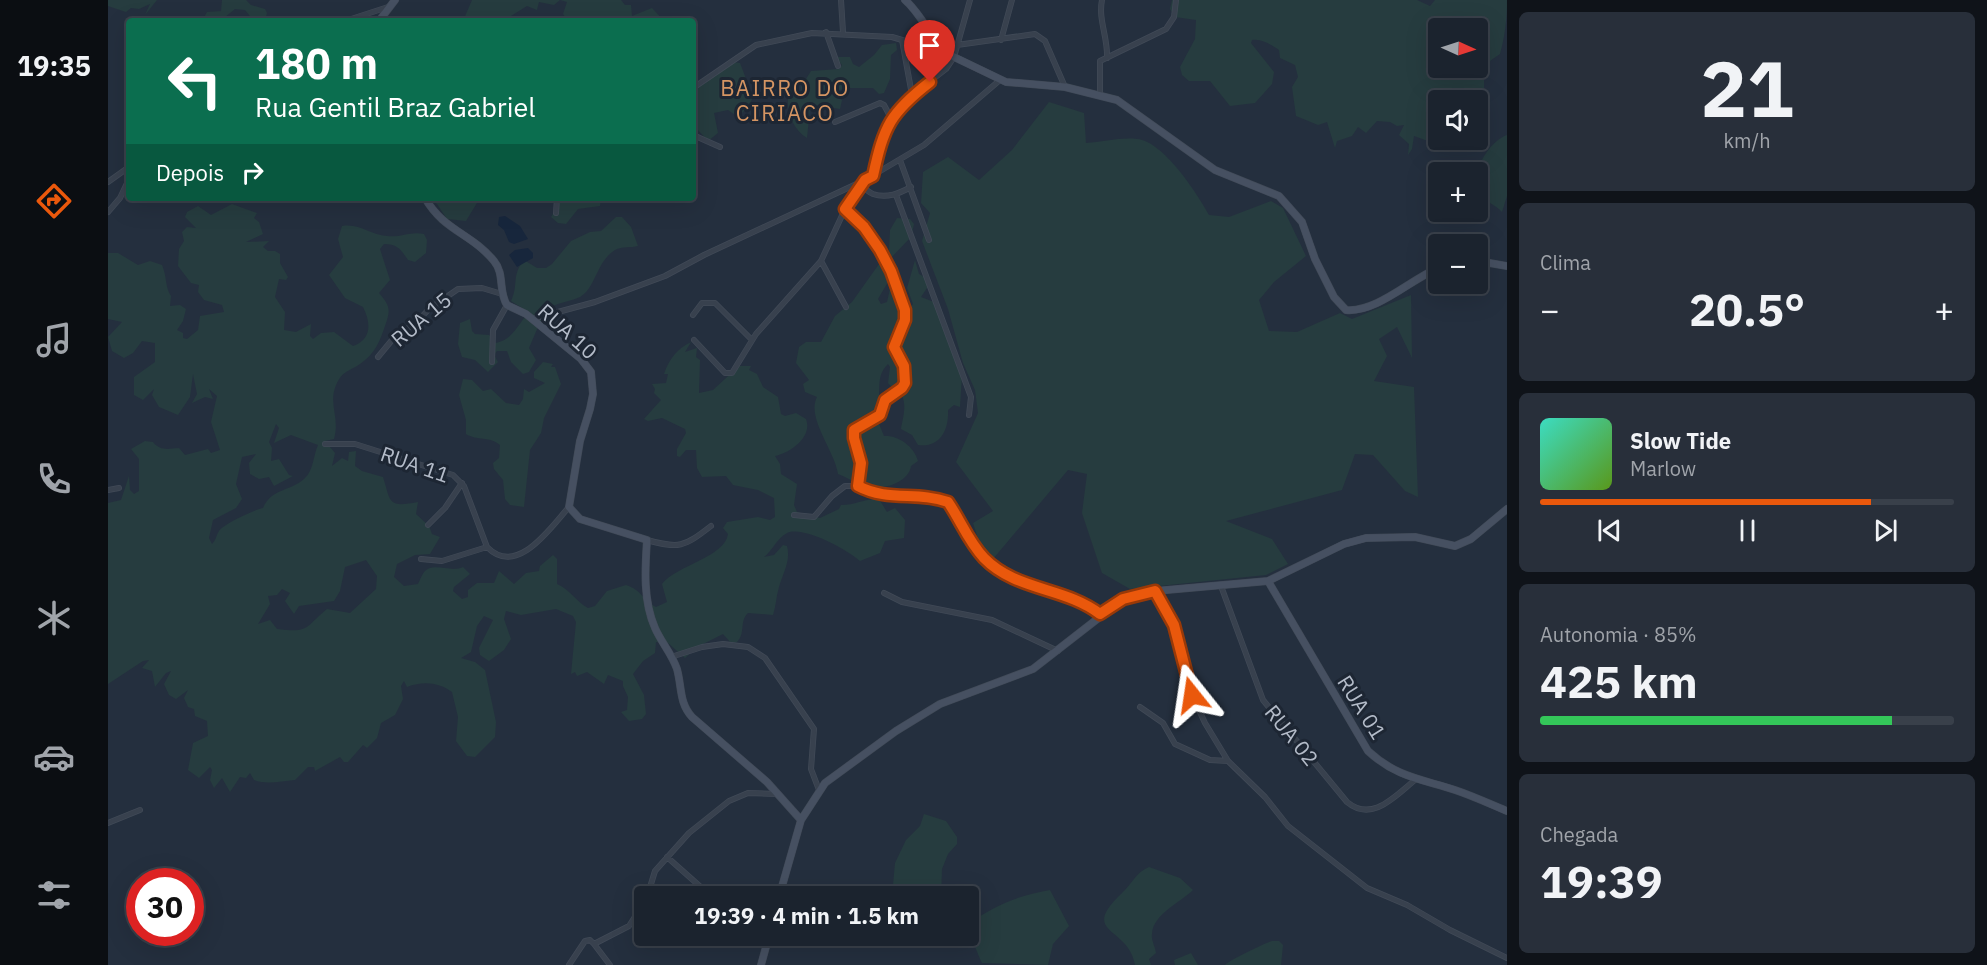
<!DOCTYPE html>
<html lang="pt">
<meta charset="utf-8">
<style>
:root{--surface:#1b232e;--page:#282f3a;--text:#f1f3f6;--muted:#a0a4aa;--line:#39404a;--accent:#ea580c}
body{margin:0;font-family:"IBM Plex Sans",sans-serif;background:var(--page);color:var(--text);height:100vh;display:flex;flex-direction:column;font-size:22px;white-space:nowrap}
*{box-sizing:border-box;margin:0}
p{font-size:20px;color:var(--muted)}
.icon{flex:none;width:33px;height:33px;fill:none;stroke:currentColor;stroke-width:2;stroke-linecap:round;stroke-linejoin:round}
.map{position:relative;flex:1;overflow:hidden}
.side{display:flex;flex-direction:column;gap:12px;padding:12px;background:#0f1319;width:480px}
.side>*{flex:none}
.guide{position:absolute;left:18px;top:18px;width:570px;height:183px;border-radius:6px;box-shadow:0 6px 24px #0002,0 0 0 2px var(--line);background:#0b6e4f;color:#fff;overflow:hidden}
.needle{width:39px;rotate:93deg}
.tools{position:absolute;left:1320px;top:18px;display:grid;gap:12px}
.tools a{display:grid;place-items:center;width:60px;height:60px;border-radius:6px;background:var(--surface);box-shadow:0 6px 24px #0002,0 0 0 2px var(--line);font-size:30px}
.speed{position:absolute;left:18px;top:868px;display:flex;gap:12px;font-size:30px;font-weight:700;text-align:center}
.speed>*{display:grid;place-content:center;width:78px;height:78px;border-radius:50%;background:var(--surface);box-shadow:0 6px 24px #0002,0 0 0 2px var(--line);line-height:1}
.speed .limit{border:9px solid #d22;background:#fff;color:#111}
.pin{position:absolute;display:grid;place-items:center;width:51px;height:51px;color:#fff;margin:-62px -26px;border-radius:50% 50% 50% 0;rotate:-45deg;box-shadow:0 0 6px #0007}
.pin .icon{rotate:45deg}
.me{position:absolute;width:66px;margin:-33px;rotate:345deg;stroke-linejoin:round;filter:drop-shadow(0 0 4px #0008)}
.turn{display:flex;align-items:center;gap:21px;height:126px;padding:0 30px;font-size:27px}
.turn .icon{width:78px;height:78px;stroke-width:2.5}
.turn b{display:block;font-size:42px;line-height:51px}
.then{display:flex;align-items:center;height:57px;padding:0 30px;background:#0003;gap:12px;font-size:22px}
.big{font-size:45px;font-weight:700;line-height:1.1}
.side .card{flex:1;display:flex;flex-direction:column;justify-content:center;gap:9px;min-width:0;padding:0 21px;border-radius:9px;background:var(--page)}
.side .dial{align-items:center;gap:0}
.dial b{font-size:78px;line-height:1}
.song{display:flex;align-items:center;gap:18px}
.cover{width:72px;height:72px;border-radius:9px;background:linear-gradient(135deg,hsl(170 70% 55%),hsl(90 70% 35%))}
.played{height:6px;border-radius:3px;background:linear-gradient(90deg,var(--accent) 80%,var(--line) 80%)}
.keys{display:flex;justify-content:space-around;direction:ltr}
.heat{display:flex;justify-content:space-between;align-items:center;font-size:33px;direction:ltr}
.charge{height:9px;border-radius:4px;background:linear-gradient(90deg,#34c759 85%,var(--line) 0)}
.trip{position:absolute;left:526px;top:886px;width:345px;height:60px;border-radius:6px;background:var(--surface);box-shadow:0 6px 24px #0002,0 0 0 2px var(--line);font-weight:700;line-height:60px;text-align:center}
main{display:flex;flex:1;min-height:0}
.menu{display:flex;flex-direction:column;width:108px;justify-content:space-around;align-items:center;background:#0b0e12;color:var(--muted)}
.menu .icon{width:42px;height:42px}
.menu .on{color:var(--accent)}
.menu b{font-size:27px;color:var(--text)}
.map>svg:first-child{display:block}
</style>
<main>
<nav class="menu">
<b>19:35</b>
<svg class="icon on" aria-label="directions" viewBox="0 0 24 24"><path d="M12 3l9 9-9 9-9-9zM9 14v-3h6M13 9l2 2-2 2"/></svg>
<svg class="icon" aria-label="music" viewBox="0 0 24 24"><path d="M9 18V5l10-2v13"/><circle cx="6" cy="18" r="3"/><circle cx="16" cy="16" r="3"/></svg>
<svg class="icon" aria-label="phone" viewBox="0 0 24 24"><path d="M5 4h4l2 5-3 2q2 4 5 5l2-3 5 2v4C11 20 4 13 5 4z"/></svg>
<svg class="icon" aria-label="climate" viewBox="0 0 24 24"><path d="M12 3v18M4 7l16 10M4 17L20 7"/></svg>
<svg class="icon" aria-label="car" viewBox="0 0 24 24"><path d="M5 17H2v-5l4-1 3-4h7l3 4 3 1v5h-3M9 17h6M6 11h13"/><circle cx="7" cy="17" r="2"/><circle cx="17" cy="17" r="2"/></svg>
<svg class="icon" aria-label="filters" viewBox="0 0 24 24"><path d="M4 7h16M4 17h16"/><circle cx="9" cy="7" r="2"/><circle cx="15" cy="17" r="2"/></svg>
</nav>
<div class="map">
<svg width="1399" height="965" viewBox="0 0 1399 965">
<rect width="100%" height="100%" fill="#242f3e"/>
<path fill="#263c3f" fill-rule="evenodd" d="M0,0H49L37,15L42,4L31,9L23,8L18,12L0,6Z
M114,0H138L143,5L157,9L159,13L157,21H146L137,10L127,9L112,21H94L99,12L113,11Z
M364,0H513L517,5H523L524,16L544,8L556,21H460L455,14L459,2L452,0L446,5L431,2L429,10L419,6L403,16L409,21H355Z
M1064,0H1309L1322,6L1327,0H1399C1399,19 1397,36 1392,54L1376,65V91L1371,104L1370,100H1330V131L1325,140H1317L1306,136L1304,149L1300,155L1301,144L1291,135L1296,125L1289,126L1282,122L1269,121L1258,133L1250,127L1244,136L1229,141L1227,148L1219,122L1210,125L1188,116L1184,87L1190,77L1187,65L1172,58L1171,50C1164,45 1153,38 1144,40L1143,43L1166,72L1164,84L1147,103L1122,106L1102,81H1081L1074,75L1072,67L1087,39L1088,20L1067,17L1062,9ZM1330,28H1370V68H1330Z
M788,43L789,50L783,55L782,79L776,93L771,94L765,88H737L723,94L734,100L732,109L707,105L702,109L699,138C683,129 676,105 682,89L694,98L693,87L703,71L731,69L734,65L728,57H742L745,64L751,67L766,55L774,45Z
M625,62L632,63L645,97L641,106L630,117L620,110L606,113L610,133L600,141L590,130L585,128V84H595C606,76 615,70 625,62Z
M941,102L976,113L978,143C994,142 1013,137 1029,139C1055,141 1089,193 1101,215L1121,217L1163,201L1175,208L1198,256L1166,282L1151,300L1161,331L1189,332L1232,313L1244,319L1303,295L1304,358L1289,327L1271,339L1279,356L1266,381L1306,387L1310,497L1297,491L1265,455L1247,454L1234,490L1118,521L1164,539L1180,564L1158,575L1022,589L994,573L974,513L979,474L960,470L885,559L872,545L865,523L885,511L848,462L870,413L867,390L855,363L840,309L814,241L822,213L813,203L815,172L840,157L871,180L904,150Z
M1399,135V196L1394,212C1388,205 1377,202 1371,192C1361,174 1381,141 1399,135Z
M320,198H372L358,221L339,219L329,204Z
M451,198H493L492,206L470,209L458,224L450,223L443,217L452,203Z
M124,204L149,213L146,218L151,222L155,234L138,242L161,241L155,247L160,251H167L172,254V263L180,277L178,280L171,279L167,297L177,312L176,330L188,332L203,324L202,336L205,339L213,333L226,332L245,346C264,339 263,323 255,307L237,298L221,275L235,257L230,239L234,226C252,223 262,235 279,236C292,238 302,231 316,234L319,240L318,253L307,262L300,260C293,250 290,244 276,244L272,249L282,280L271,293C282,306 283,309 277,326C272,341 267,354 252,364C240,372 233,371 227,388C221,405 232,419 226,439L217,441L227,453L224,466L234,458L240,461L241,452L248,451L247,466L254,471L275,477C283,502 279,508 310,502L308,514L321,526L324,534L332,537L322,554L307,555L289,564L286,577L296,586L310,584C312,580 314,574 317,571C326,562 343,573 355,567L362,574L346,587L345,591L354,599L360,597V590L369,583H386L391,571L406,584L418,573L431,571L432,566L445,555L449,559V584C463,590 468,602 480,608L487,606L499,591L518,585C534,590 535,601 548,607L559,602L554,584C569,565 617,557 620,534L615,528L619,522L650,517L662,520L667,517L666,498L650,490L625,485L618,476L594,477L589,468L588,450H578L572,457L569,456V449L578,433L577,429L554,418L540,421L536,419L553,400L546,393L547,389L544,384L558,383L560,374H556C561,359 569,349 583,342L577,352L589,348L588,357L592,360L591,393L605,390L631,366H643L641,370L649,374L655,387L670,397L673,414L677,416L688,413L698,419C705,437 682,453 667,456L672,464L673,474L689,484L686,505L689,512L712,518L731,509L733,505C748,505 757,498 771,499L779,512L787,508L797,520L796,538L777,541L772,553L752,561C740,550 695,525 679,533C669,538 665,550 656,557L666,555L675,545L679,546C683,561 675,573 671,587C668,597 668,606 665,615L640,613C631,621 638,633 629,642L623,643L615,634L589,647L577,658L560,643L548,642L547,653L535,661L525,674L536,695L538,714L534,719L521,721L513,712L519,710L520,697L515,686V681L500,675L496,684L479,672L469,676L467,672L463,674L468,622L465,616L448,609L413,615L398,611L396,619L403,639L396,650L381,661L372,655L371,648L385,620L376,616L369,626L363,652L353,658L367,662L377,670L388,722L387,737L367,757L359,756L348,741L350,717L344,692C330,682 315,681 299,687L296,681L293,686L295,699L287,715L273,723L269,738L259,748L255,745L240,762H236L232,757L207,771L206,767H200L187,780C173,781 159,785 146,780L142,773L138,778L132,777L122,792L114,778L106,788L102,780L104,770L102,767L91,778L80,770L85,743L100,736L99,721L87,716L86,709L80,707L76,698L80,690L68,699L61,695L56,684L63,671L58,673L47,687L44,671L34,668L41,660L35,661L0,684V503L13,500L21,476L22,490L26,494L31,491V459L23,449L37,441L45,442C52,451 60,449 71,448L77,455L100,449L103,453L112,450L103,422L109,396L101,389L105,399L97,397L84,403L89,394L85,374L82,397L70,415L51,407L44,395L46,389L35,400L26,395V377L47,362V343L34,341L25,353L16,358L4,351L0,337L14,322L0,319V253H10L30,265L42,261L54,265C59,276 57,288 63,296L62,306L72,305L78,309L75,321L69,330L75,333V338L79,339L90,330L92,316L116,312L114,305L96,300L90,292L91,285L83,283L70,266L71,249L76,241L74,232L79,227L88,228L77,217L79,212L90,206L103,215ZM168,424L171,428L166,443L183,435L210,445C205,456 206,470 196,479C181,492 164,488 155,508C148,509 115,524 111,531C108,536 108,540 104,544L101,538L105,520L128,508L134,499L128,484L134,457L148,454L141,463L142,474L151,479L161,477L166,486L185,476L181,475L171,459L163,461L164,448L161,442ZM258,560L269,576L268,589L242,613L219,609C196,628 202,633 169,629L162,620L150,624L162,604L160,596L169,595L174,589L182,593L177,601L186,614L191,606L226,601L232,591L237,567Z
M508,217H514L523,227L530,246C523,248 514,246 507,250C488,262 488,288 472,297C464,301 453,302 445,306L438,318L437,327H430L421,348L428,360L421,372L415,374L403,362L399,351H389L386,355L390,362L380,372L367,360L354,357L350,344L352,323L362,319L364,331L367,334L381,335L388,343C402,340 408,329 416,318L424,320L422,313L403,301C411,284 403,276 416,260L429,268H438L444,264L463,241L482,232L493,231Z
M789,218L802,219L806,224L803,237L780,261V282L770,299L773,304L779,302L782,289L789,288L799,311L805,304L799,288L807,260L811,274L818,278L821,285L813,297L826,302L854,375L852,407L846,405L840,410C841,430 832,448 810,445L804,435L793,429C794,420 801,401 791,393C787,389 784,388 780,383L782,367L780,364C765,378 776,396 767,414L776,436C790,435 806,446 810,461L803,466C801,482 776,490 761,487C750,486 740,477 730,474C727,451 698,418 709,397L697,392L695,384L701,380L688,363L691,347L698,342H713L727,316L744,302L781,250L782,230Z
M435,362L445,364L443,367H447L453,384L436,418L433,433L422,450L416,507L402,505L397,499L395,480L386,469L385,463L391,458L392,445C382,436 369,441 358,434V420L351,395L355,379L364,380L375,391L383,389L398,403L411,405L415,399L416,389L421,392L437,383L426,378V372Z
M816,814L838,821L849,837V844L840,854L834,869L833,897H776L785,885L787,863L798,840L812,826Z
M1041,867L1072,878L1085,890C1073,902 1045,914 1044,934C1043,940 1047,946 1048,953L1041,959L1043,965H1027C1020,925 970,935 1014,893C1024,884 1027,873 1041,867Z
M942,890L961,926L945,944L940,965L874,963C870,955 860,930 862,923C887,905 912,895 942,890Z
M1164,941H1171L1175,945L1173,965H1117C1120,961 1157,943 1164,941Z
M1083,953L1090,965H1067L1066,960Z"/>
<path fill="#17263c" d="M397,216L412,226L420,239L406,244L401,242L396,230L390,225L391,217Z
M420,248L425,253V258L409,267L401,255L407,250Z"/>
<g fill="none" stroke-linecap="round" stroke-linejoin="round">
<defs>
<path id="street" d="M733,0L735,32
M994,0C990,20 1000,37 999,58
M237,21L280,7
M718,32L730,66
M794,40L804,95
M893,40L904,0
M849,45L927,34L937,41L957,87
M585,88L648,45L704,33L784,37L838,53
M992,94V61L1058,29L1066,17L1068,0
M727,122L772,103L776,105L783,118
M585,135L612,147
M792,160L821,240
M765,175L783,118L798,100L838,69L846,57L862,0
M0,182L21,167
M752,187C758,188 760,192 765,194C779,199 792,193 803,187
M788,195L863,397L861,415
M737,209L751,221L772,250L797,310V320L786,347L797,366L796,386L777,400L772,415L746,430V438L753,463L750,486
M0,212L12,198L21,179
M448,213L449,198
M713,261L738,307
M585,315L594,303H607L644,340
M424,319L487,302L557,276L596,255L757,180L816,145L892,80
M586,340L617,373H624L648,334L713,261L737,209L757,181
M270,357L289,334L307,324L321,309L350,289L374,288L394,294
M384,362L385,330L399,305
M217,444H247L345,475L356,486L379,547C409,578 443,527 461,507
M0,490L11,488
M686,515L706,517L724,496L737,486H750L773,496L790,494L838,501L857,535L884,565L922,586L965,597L992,614
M320,525L337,508L354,483
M539,540C571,549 576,547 603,526
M313,559L334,561L379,547
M1113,586L1155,700L1239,802C1264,823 1287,796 1307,780
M1047,591L1066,625L1084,695L1097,723L1120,761L1157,797L1180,826L1259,888L1299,905L1342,930L1399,958
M776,593L794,602L884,620L950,651
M563,657L594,647L615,644L640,647L657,658L706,729L703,769L711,790
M1032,707L1055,723L1067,744L1102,760L1120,761
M0,823L32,810
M559,857L604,897
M539,897L547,871L581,833L621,801L640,793L670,794
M648,936L659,946
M486,944L502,965
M461,965L477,941L482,940L486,944L521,926L537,901"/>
<path id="secondary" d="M797,0C816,16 825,46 846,57L898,82L957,87L1009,100L1107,170L1171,196L1194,222L1207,259L1226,297L1238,310C1268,313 1302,280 1330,268
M271,21L287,0
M317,198C336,231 363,233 386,261C397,274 390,291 399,305L418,314L473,359L483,372L485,394L482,409L472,441L461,507L472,519L539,540C537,569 535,601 547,628C553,642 564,654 569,669C574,687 571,703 584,717L659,782L693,820
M1370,261L1399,266
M1160,581L1260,751C1288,777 1313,779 1347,790C1365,796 1382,804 1399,811
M671,897L693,820L717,783L788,731L832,704L925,669L1015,599L1036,592L1160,581L1236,544L1258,538L1307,537L1347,546L1363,539L1399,509
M653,965L661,936"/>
</defs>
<use href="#street" stroke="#414a57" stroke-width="6"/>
<use href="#secondary" stroke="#414a57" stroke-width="8"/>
<use href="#street" stroke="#38414e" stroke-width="4.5"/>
<use href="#secondary" stroke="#465061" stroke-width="7"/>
</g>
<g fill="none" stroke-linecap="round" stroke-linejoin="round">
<defs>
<path id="route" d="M822,82C782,113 776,126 765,176L757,180L737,209L756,227L772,250L783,271L797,310V320L786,347L796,366L797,383L794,388L777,400L772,415L746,430V438L753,463L750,486C780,502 809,491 840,502C853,521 860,541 876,558C908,591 957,587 992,614L1015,599L1047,591L1066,625L1084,695"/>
</defs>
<use href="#route" stroke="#983908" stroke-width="15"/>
<use href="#route" stroke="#ea580c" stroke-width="10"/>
</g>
<g text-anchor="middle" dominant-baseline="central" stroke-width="6" stroke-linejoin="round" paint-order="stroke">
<g font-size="21" fill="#b4bcc9" stroke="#1d2633">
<text transform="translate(313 319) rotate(-40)">RUA 15</text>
<text transform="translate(460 331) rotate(42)">RUA 10</text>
<text transform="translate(307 464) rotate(19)">RUA 11</text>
<text transform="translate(1254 707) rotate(58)">RUA 01</text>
<text transform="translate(1184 735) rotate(51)">RUA 02</text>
</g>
<g font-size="22" letter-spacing="1.5" fill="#d59563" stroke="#1d2633">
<text x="677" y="87">BAIRRO DO<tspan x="677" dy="25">CIRIACO</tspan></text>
</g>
</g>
</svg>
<div class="tools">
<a><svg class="needle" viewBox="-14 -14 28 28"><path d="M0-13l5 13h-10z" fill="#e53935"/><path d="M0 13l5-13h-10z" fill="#a0a4aa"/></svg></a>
<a><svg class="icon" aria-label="sound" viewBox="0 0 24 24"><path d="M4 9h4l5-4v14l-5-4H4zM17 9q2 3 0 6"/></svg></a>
<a>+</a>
<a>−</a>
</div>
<div class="speed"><div class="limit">30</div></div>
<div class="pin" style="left:822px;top:82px;background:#d93025"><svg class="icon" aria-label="arrive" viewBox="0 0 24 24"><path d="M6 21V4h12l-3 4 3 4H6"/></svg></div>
<svg class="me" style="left:1084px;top:695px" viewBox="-20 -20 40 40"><path d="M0-17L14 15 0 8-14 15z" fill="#ea580c" stroke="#fff" stroke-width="4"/></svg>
<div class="trip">19:39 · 4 min · 1.5 km</div>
<div class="guide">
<div class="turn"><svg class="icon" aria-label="left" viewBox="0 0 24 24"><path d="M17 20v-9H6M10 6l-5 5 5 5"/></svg><div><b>180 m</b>Rua Gentil Braz Gabriel</div></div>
<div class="then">Depois<svg class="icon" aria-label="right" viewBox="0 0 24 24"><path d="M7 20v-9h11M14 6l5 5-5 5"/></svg></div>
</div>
</div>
<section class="side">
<div class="card dial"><b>21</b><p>km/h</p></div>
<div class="card"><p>Clima</p>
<div class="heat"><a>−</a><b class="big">20.5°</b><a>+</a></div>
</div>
<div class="card">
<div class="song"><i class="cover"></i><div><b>Slow Tide</b><p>Marlow</p></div></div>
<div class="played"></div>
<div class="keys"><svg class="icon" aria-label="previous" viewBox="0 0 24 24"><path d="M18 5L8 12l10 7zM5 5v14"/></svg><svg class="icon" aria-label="pause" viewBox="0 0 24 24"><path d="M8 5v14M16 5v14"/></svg><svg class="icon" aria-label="next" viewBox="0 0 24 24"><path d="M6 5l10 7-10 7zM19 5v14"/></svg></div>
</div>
<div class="card"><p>Autonomia · 85%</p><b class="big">425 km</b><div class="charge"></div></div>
<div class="card"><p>Chegada</p><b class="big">19:39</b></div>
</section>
</main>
